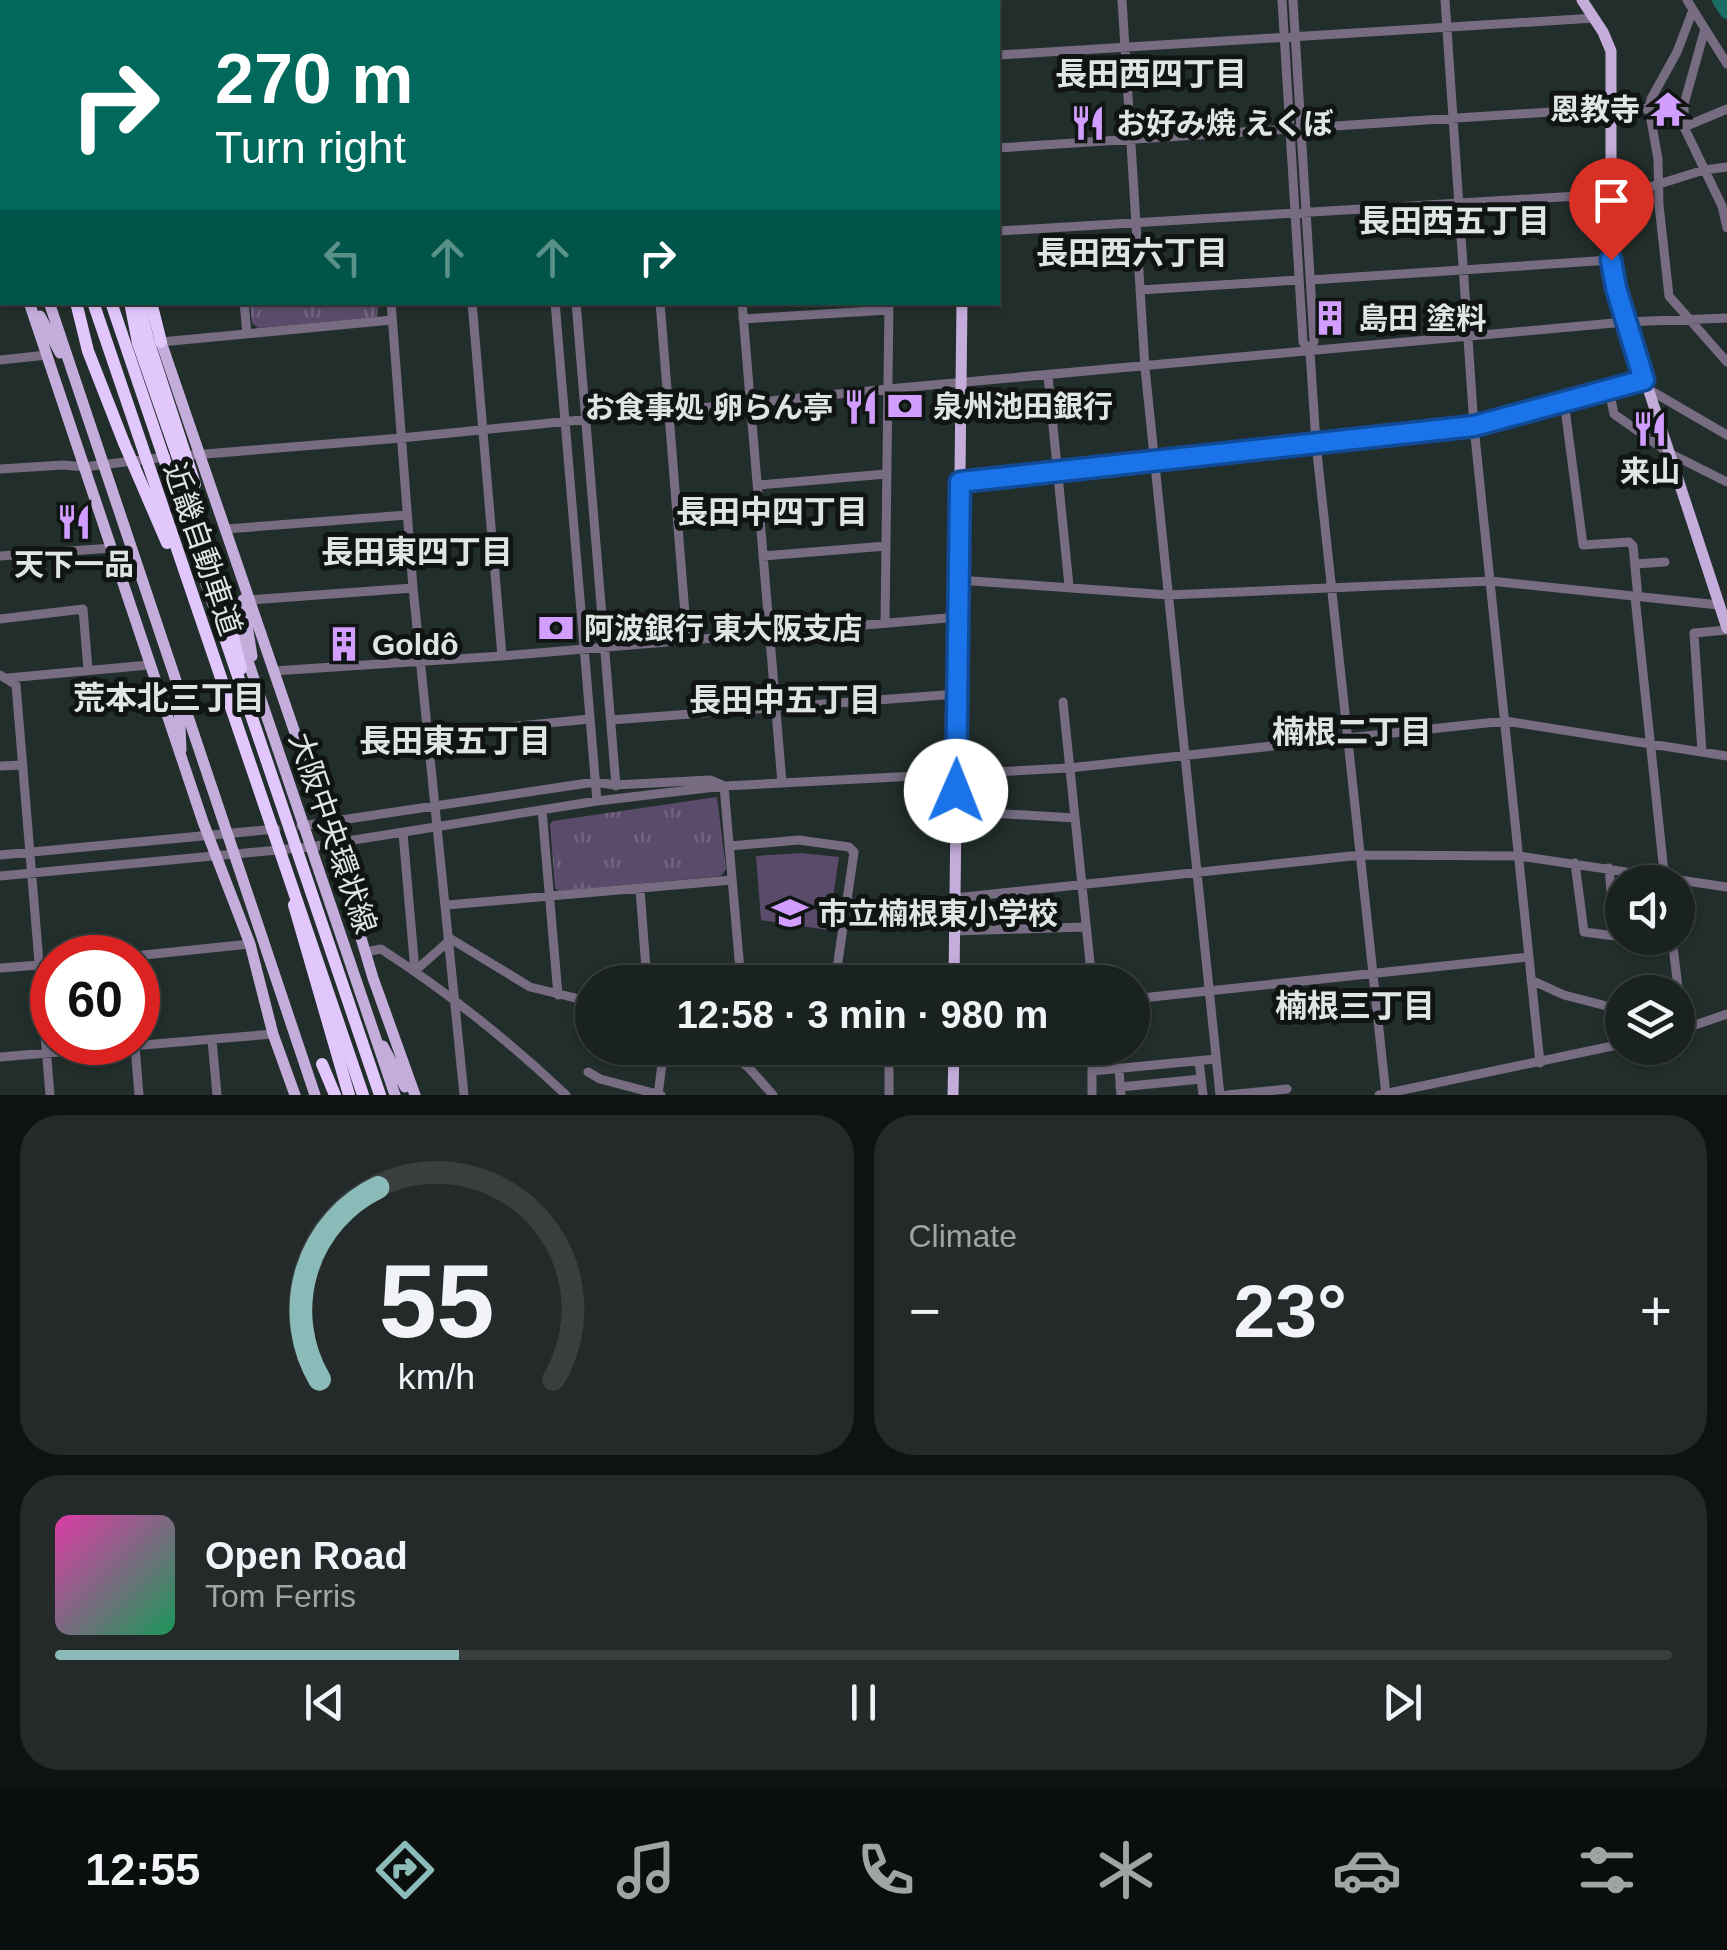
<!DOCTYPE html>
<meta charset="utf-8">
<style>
:root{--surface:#1a2220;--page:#232a29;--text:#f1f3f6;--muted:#9fa4a5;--line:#383f3e;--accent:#8bbbb9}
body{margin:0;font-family:Helvetica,"Noto Sans JP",sans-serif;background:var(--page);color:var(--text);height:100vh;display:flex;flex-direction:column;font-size:38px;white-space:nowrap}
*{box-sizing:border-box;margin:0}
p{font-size:32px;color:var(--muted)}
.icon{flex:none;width:55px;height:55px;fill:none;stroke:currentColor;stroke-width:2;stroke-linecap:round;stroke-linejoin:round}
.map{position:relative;height:1095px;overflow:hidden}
.drawer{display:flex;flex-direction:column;gap:20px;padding:20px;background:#0e1312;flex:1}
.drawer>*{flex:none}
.top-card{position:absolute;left:0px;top:0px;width:1000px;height:305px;box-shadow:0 2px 8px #0004,0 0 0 2px var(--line);background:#00695c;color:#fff;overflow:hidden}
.tools{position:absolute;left:1605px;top:865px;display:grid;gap:20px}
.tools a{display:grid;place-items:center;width:90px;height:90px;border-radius:50%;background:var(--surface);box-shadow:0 2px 8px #0004,0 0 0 2px var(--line);font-size:50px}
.speed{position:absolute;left:30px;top:935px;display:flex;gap:20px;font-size:50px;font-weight:700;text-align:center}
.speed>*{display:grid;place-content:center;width:130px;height:130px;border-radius:50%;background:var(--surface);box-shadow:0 2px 8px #0004,0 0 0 2px var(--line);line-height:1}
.speed .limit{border:15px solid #d22;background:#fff;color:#111}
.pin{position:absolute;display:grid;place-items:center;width:85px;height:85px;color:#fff;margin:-102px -42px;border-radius:50% 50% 50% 0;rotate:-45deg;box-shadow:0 0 10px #0007}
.pin .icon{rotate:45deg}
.me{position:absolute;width:110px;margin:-55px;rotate:1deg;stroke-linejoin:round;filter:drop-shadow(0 0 8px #0008)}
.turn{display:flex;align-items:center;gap:35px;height:210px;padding:0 50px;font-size:45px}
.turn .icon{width:130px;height:130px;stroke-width:2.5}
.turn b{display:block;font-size:70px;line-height:85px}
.lanes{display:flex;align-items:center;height:95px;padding:0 50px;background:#0003;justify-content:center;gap:50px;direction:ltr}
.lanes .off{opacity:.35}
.big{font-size:75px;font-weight:700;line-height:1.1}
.drawer .widget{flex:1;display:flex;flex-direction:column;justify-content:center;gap:15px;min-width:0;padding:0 35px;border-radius:40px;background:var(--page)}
.drawer .dial{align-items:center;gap:0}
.dial svg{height:260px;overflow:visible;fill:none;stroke:var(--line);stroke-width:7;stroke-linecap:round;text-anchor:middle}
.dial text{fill:var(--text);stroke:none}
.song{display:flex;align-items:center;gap:30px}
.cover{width:120px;height:120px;border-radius:15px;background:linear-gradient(135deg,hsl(320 70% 55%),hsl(150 70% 35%))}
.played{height:10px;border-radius:5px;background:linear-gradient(90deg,var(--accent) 25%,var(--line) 25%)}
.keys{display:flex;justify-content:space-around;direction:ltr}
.heat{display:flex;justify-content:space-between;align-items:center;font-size:55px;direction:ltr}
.drawer .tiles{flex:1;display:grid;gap:20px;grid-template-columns:1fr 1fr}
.widget:last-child{grid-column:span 2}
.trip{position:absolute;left:575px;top:965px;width:575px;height:100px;border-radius:50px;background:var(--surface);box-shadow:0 2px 8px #0004,0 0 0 2px var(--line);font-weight:700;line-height:100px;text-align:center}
.tab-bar{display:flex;height:160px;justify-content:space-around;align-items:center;background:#0a0e0d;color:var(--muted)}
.tab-bar .icon{width:70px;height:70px}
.tab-bar .on{color:var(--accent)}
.tab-bar b{font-size:45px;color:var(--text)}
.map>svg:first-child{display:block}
</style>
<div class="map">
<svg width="1727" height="1095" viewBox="0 0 1727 1095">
<defs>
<pattern id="park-tufts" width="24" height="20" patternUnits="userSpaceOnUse" patternTransform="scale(2.5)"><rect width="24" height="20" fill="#5b4b6a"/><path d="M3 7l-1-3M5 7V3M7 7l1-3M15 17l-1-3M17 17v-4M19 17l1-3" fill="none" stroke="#72657f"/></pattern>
</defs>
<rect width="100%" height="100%" fill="#222e2b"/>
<path fill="#5b4b6a" d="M801,853L839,857L828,930L761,920L756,856Z"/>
<path fill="url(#park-tufts)" d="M250,303H379L377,317L258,328L252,323Z
M717,797L726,869L721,876L559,891L555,888L550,824L553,821Z"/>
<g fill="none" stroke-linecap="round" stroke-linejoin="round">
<path stroke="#196d62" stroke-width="14" d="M1719,0L1727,12"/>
<path stroke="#776c82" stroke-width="9" d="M530,0V2
M551,0V2
M1122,0L1145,368L1220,1095
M1282,0L1303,342L1310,352
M1293,0L1314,341L1310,352L1316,443L1386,1095
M1445,0L1474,427L1540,1063
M1687,0L1727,64
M892,2V0
M1693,10L1677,52L1651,99L1649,109L1658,159L1659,205L1669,296L1727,362
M1705,29L1684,104V127L1722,206L1727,228
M998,55L1595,18
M1612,105L1649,109
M1684,127L1727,109
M998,148L1611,108
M1611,199L1704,170L1727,167
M998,231L1611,194
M1310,280L1611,260
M1140,290L1299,280
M244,302L247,334
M391,302L413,588L464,1095
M472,302L502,656
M555,302L597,801
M576,302L616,786
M660,302L687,639
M742,302L782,783
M743,319L889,310
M161,342L392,320
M0,360L47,355
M1048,376L1069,586
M1648,389L1727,435
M1609,390L1614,414L1669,453L1727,482
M1564,401L1583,545L1629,542L1633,546L1638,597
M181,456L401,438L888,389L1625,322L1727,318
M0,469L63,465L84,467L166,457
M960,482L1474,427L1644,380
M758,485L886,474
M226,529L407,515
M0,556L112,548
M763,556L886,546
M1635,564L1665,562
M959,580L1168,595L1491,581L1719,605
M1635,597L1665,882
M249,600L413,588
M0,619L83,609L88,670
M885,623L889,302
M273,671L502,656L959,617
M0,675L16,685L50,1095
M8,678L149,665
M1063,702L1092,982
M611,720L957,694
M427,735L590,719
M1702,752L1694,633L1727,630
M0,766L23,765
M724,786L741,982
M542,810L558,995
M956,811L1075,818
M301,826L595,782L615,785L710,780L722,785
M403,833L415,971
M729,846L799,840L849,847L854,852L835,982
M0,855L276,829
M1575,863L1584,932L1615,936L1609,868
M0,876L310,847L597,801L724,786L1069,768L1505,721L1727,756
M640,889L647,982
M955,898L1361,855L1519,856L1727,887
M447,905L732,880
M955,931L1086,927
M1672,938L1683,1029
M365,952L381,949C446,991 510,1042 566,1095
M115,958L250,944
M0,968L52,964
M415,971L451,939L530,987L592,1002
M1531,980L1564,995L1622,1010
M686,982L740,979L764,982
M1132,999L1528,957
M1678,1031L1727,1014
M212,1040L217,1095
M135,1046L139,1095
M724,1048L749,1068L773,1095
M747,1048L749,1068
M0,1057L273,1034
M1199,1061L1203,1095
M1119,1069L1121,1095
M1092,1071L1216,1059
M588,1072L600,1079L661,1095
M1120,1087L1201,1079
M658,1095L664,1048
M889,1095V1048
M1092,1095V1048
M1227,1095L1287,1089
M1379,1095L1622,1044"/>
<path stroke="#c4adda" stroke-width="11" d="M28,0V2
M1582,0L1603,32L1611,51V260L1615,288L1727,628
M966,2V0
M0,158L2,165
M0,219L2,226
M29,302L203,822L250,944L273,1034L295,1095
M49,302L315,1095
M40,316L60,353
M159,336L333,844L373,978L415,1095
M243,600L252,656
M234,620L395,1095
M179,704L181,750
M954,982L962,302
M383,1046L405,1087
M953,1095L954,1048"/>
<path stroke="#e2c7fd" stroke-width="12" d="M9,0L10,2
M37,0L38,2
M48,0L49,2
M184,0L189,2
M121,2L157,0
M419,2L450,0
M494,2L521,0
M618,2H650
M702,2L737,0
M0,12H2
M0,26L2,33
M0,52H2
M0,70L2,77
M0,112L2,117
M76,302L88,351L124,443
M151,302L161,342
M215,564L241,669
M294,905L349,1095
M322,1064L335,1095"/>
<path stroke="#e2c7fd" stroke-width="12" d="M296,2L349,0
M93,302L363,1095
M111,302L380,1095
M130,302L138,343L215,564
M139,302L148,340L195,484
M124,443L167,543"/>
</g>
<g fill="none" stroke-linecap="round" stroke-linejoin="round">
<defs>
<path id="route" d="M956,791L960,482L1474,426L1644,380L1616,288L1611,260"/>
</defs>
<use href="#route" stroke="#114b97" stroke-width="25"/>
<use href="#route" stroke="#1a73e8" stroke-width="18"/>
</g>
<defs>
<symbol id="temple-bare" viewBox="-9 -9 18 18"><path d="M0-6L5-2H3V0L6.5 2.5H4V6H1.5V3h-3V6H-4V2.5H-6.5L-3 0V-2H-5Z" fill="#d19dfe" stroke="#101514" stroke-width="2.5" paint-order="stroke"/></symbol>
<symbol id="restaurant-bare" viewBox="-9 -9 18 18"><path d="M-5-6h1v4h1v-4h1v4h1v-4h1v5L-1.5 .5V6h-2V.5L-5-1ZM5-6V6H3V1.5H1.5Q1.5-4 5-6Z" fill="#d19dfe" stroke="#101514" stroke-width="2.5" paint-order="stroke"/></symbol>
<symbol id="building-bare" viewBox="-9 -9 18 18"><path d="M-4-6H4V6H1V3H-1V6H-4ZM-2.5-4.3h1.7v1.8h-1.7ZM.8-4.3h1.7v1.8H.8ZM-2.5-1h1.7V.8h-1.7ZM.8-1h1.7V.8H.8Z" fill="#d19dfe" stroke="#101514" stroke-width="2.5" paint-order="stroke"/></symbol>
<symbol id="bank-bare" viewBox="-9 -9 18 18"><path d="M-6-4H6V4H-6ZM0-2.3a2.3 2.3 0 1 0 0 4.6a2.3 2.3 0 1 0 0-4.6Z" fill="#d19dfe" stroke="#101514" stroke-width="2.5" paint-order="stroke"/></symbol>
<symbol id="school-bare" viewBox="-9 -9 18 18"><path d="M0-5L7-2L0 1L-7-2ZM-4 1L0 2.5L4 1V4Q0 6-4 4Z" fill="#d19dfe" stroke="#101514" stroke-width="2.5" paint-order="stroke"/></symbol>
</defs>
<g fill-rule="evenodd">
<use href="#temple-bare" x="1643" y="84" width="50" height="50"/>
<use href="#restaurant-bare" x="1063" y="98" width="50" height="50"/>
<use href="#building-bare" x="1305" y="293" width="50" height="50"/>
<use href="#bank-bare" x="880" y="381" width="50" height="50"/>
<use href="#restaurant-bare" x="836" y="382" width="50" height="50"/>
<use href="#restaurant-bare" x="1625" y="404" width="50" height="50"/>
<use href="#restaurant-bare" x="49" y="497" width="50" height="50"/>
<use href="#bank-bare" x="531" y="603" width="50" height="50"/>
<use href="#building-bare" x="319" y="619" width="50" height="50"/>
<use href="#school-bare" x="765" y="888" width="50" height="50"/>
</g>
<g text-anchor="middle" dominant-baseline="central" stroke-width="10" stroke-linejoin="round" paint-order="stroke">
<g font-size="30" font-weight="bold" fill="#dee6e4" stroke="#101514" text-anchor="start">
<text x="1640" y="109" text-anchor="end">恩教寺</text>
<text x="1116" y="123">お好み焼 えくぼ</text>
<text x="1358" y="318">島田 塗料</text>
<text x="933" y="406">泉州池田銀行</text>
<text x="833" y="407" text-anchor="end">お食事処 卵らん亭</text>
<text x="1650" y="471" text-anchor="middle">来山</text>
<text x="74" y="564" text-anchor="middle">天下一品</text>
<text x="584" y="628">阿波銀行 東大阪支店</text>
<text x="372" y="644">Goldô</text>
<text x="818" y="913">市立楠根東小学校</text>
</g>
<g font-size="30" fill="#dee6e4" stroke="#101514">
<text transform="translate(203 549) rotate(71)">近畿自動車道</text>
<text transform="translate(333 833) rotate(71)">大阪中央環状線</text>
</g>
<g font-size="32" font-weight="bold" fill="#dee6e4" stroke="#101514">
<text x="1151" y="74">長田西四丁目</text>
<text x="1454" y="221">長田西五丁目</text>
<text x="1132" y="253">長田西六丁目</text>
<text x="772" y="512">長田中四丁目</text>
<text x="417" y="552">長田東四丁目</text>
<text x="169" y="698">荒本北三丁目</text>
<text x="785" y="700">長田中五丁目</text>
<text x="1352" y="732">楠根二丁目</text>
<text x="455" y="741">長田東五丁目</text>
<text x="1355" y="1006">楠根三丁目</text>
</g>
</g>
</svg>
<div class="tools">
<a><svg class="icon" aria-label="sound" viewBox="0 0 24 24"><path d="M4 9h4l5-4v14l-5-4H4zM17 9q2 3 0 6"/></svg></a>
<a><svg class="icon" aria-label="layers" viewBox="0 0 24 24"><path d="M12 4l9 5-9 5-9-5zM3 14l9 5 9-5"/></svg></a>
</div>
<div class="speed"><div class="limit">60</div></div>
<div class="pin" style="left:1611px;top:260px;background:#d93025"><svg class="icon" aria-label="arrive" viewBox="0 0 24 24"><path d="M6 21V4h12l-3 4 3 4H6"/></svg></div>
<svg class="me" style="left:956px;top:791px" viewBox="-20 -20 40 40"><circle r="19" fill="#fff"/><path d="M0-13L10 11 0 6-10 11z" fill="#1a73e8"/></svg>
<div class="trip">12:58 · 3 min · 980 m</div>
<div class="top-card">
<div class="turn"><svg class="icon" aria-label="right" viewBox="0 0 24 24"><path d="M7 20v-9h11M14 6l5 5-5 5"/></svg><div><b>270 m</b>Turn right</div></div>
<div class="lanes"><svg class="icon off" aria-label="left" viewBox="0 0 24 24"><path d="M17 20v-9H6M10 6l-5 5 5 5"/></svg><svg class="icon off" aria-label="ahead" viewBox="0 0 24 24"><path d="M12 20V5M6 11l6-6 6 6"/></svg><svg class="icon off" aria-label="ahead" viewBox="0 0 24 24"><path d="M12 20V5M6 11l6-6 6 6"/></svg><svg class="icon" aria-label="right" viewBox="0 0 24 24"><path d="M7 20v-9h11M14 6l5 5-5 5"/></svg></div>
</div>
</div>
<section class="drawer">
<div class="tiles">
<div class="widget dial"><svg viewBox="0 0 100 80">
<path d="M14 69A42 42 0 1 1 86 69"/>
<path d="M14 69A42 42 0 0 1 32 10" stroke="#8bbbb9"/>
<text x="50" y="56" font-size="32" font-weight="700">55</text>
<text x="50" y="72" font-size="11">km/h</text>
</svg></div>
<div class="widget"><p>Climate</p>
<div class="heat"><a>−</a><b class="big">23°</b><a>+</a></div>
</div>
<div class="widget">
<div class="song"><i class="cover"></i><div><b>Open Road</b><p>Tom Ferris</p></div></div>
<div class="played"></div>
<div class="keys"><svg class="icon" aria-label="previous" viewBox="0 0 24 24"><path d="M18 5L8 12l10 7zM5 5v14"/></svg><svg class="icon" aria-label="pause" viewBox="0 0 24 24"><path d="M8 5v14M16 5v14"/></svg><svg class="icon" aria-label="next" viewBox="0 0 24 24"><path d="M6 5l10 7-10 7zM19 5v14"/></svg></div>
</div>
</div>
</section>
<nav class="tab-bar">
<b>12:55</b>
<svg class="icon on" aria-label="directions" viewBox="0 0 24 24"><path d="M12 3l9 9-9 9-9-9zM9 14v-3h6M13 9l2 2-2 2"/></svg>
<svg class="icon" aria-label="music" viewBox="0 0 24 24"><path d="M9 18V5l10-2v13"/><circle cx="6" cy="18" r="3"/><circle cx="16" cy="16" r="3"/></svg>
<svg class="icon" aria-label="phone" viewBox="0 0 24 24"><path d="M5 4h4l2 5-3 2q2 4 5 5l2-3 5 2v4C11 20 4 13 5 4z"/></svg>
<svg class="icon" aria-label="climate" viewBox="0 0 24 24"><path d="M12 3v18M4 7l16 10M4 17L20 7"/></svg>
<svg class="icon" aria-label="car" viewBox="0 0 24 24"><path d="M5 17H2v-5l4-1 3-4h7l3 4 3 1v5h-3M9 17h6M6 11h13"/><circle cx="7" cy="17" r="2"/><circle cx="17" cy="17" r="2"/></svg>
<svg class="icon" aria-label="filters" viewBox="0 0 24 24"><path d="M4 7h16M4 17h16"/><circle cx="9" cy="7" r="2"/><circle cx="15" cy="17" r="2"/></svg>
</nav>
